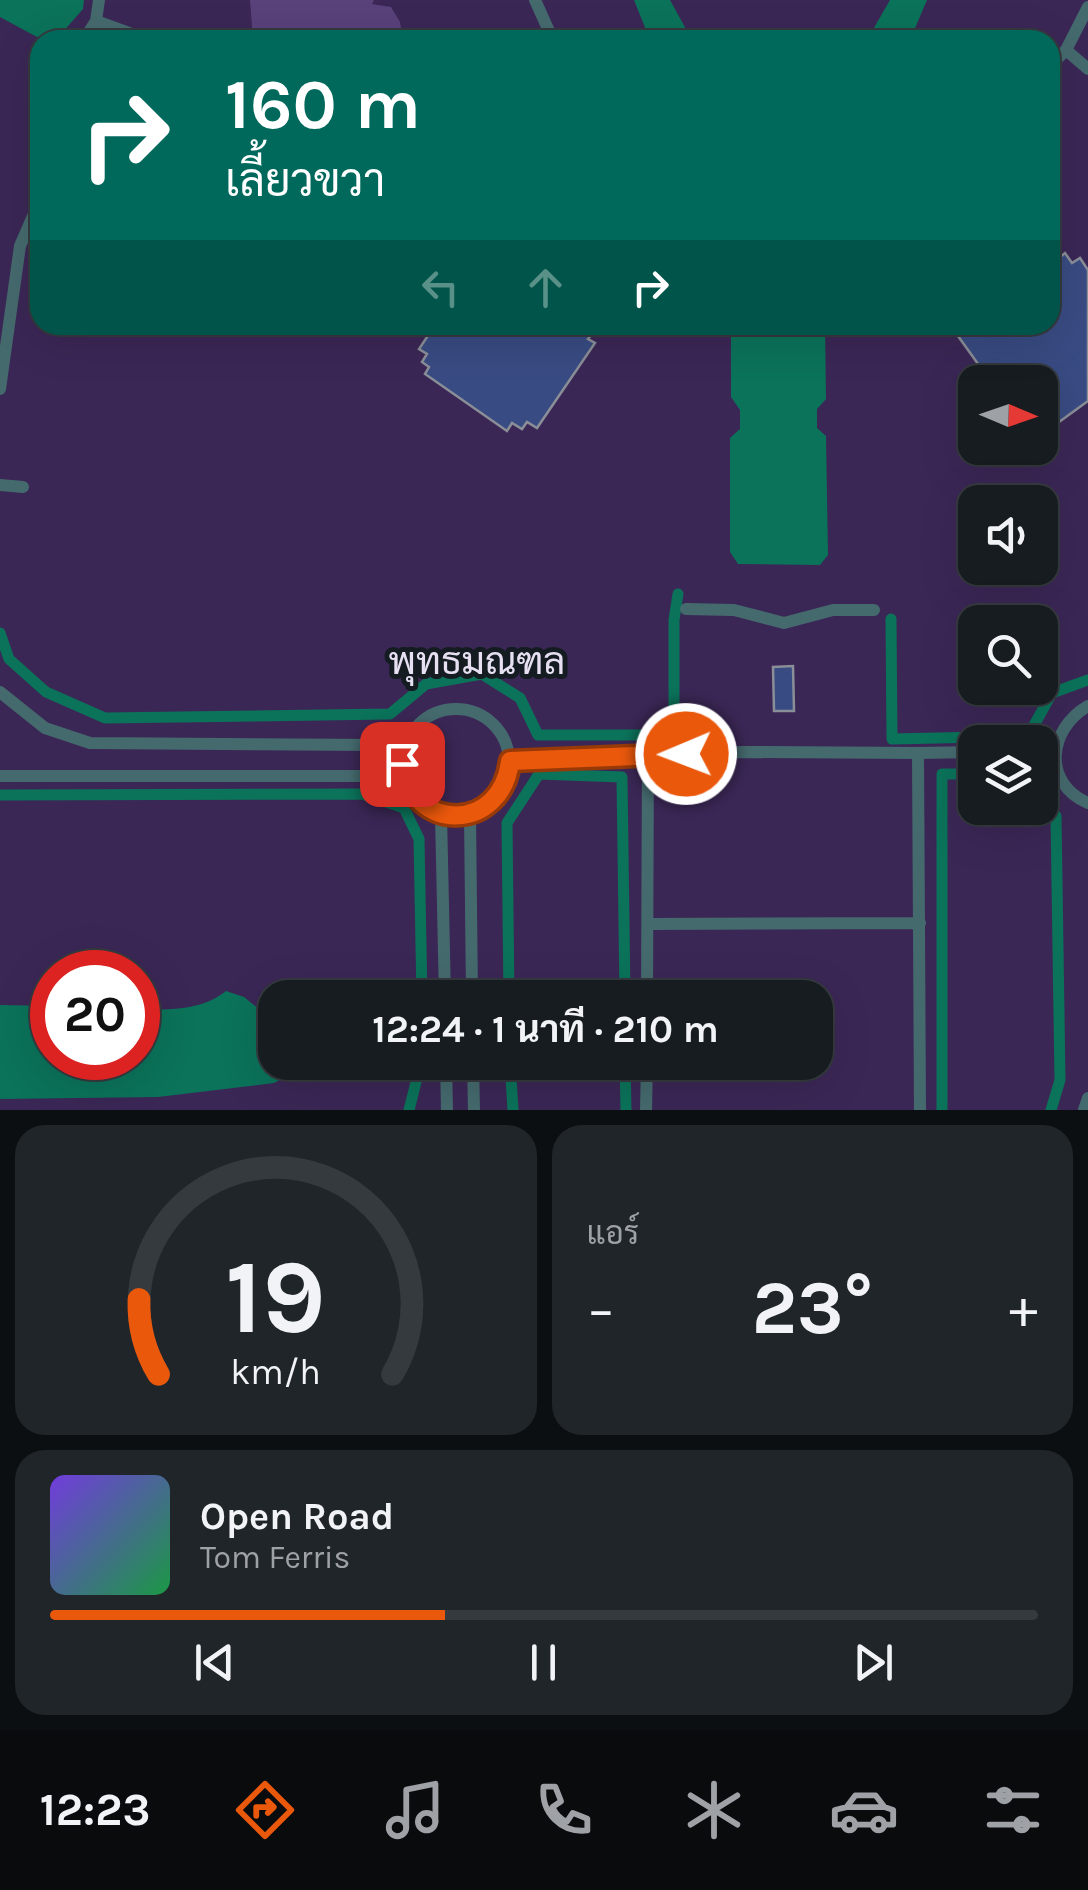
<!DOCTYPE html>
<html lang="th">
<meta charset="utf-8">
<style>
:root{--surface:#161c20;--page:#1f2529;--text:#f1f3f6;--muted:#9ea1a5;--line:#353a3e;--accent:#ea580c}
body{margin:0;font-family:Karla,Sarabun,sans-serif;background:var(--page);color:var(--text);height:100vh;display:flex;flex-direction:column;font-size:38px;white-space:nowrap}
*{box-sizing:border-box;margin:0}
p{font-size:32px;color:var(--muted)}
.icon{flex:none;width:55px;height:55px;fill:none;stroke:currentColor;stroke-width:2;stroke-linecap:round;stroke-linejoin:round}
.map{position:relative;height:1110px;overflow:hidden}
.sheet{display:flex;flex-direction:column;gap:15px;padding:15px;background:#0c0f12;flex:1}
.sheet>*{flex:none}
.top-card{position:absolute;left:30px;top:30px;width:1030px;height:305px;border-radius:30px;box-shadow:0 10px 40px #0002,0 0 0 2px var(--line);background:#00695c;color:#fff;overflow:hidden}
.needle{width:65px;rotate:92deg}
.buttons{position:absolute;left:958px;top:365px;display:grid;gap:20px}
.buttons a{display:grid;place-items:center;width:100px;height:100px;border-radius:20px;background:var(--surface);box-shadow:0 10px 40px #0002,0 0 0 2px var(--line);font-size:50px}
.speed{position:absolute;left:30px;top:950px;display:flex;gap:20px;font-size:50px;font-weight:700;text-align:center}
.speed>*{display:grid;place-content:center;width:130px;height:130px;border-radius:50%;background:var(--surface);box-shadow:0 10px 40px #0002,0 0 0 2px var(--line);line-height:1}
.speed .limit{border:15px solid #d22;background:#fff;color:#111}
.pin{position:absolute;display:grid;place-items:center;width:85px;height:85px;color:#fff;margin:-42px;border-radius:20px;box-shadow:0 5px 15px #0006}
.me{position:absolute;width:110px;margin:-55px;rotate:269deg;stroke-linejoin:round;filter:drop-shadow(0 0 8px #0008)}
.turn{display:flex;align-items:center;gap:35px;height:210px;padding:0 30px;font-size:45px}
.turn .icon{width:130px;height:130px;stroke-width:2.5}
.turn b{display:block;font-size:70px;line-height:85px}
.lanes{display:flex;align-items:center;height:95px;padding:0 30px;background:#0003;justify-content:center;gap:50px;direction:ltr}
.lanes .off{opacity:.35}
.big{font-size:75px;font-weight:700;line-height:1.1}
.sheet .widget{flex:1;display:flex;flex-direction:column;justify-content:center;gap:15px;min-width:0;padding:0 35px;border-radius:30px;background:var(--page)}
.sheet .dial{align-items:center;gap:0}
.dial svg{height:260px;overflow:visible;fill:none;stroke:var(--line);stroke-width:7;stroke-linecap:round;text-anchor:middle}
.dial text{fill:var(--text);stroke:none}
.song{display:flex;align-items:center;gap:30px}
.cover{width:120px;height:120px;border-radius:15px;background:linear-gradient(135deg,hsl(260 70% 55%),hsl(140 70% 35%))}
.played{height:10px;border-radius:5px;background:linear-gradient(90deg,var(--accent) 40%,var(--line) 40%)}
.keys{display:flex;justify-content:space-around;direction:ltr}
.heat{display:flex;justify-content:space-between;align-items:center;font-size:55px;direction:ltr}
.sheet .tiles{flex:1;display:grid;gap:15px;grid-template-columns:1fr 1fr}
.widget:last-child{grid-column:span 2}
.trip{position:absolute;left:258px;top:980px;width:575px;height:100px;border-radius:30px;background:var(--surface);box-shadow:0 10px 40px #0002,0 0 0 2px var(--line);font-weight:700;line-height:100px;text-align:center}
.menu{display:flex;height:160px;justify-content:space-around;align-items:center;background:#090b0d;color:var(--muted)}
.menu .icon{width:70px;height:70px}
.menu .current{color:var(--accent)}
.menu b{font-size:45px;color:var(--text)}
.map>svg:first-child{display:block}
</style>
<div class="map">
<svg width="1088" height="1110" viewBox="0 0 1088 1110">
<rect width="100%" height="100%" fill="#1d252a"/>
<path fill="#3b2756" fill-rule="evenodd" d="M0,0H1088V1110H0ZM40,40H1050V325H40ZM975,382H1040V448H975ZM975,502H1040V568H975ZM975,622H1040V688H975ZM975,742H1040V808H975ZM52,972H138V1058H52ZM275,998H815V1062H275Z"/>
<path fill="#59417a" d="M250,0H374L372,4L391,7L400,22L403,40H253Z"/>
<path fill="#0b735a" d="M0,0H84L83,9L62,33L37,37L0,17Z
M634,0H670L692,40H650Z
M890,0H927L910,40H867Z
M731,325H825L826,399L817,409V428L826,436L828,555L820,565L738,564L730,552V438L740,429V410L731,397Z
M226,991L244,997L275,1022V1062L286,1063L283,1078L274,1083L158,1097L0,1099V1005L52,1006V1058H138V1009C168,1010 201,1011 226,991Z"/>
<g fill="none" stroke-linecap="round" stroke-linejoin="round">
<path stroke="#0b735a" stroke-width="11" d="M891,619L892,739L1028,736L1052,693L1088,680
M0,633L9,659L46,692L105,718L390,714L426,684L482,674L520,698L538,735H674V620L678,594
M0,795L362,794L404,808L419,839L422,998
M1040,798L1056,816L1060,1080L1051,1110
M509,998L507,823L539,774L622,777L625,998
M510,1062L513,1110
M625,1062L626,1110
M409,1110L421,1062
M942,1110V774H975"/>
</g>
<path fill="#394b83" stroke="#8a8e97" stroke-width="2.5" d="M1050,248L1058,259L1065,253L1072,263L1080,258L1088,270V401L1048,430L1040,419V382H991L958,336L967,330L963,325H1050Z
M435,325H585L594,331L588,339L595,343L537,428L527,422L522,429L512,423L507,431L425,374L429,367L422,362L427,354L419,349Z
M793,666L794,711H774L773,667Z"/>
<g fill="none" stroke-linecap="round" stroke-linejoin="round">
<path stroke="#456a6e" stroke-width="12" d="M535,0L553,40
M96,21L148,40
M84,40L96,21L99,0
M1066,50L1088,69
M1050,66L1066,50L1088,7
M0,389L20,246L40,200
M0,485L23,487
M686,609L734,610L784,623L833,610H874
M0,692L45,728L90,743L378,745L408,738
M1088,706C1048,729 1042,783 1088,803
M403 762a53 53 0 1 1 106 0a53 53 0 1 1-106 0Z
M509,761L742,752L918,753
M0,776H367L387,778L409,789
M441,814L445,998
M470,814L472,998
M648,924L920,923
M647,998L648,754
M446,1062L447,1110
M473,1062L474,1110
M646,1110L647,1062
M920,1110L918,753L975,752
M1084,1110L1088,1098"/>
</g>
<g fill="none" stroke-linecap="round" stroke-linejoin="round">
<defs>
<path id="route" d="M402,764C413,834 502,832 510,761L686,754"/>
</defs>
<use href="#route" stroke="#983908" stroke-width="25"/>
<use href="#route" stroke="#ea580c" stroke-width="18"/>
</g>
<g text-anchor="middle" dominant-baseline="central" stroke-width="10" stroke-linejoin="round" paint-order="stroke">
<g font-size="38" fill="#e6e0f2" stroke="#141c21">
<text x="477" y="661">พุทธมณฑล</text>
</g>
</g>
</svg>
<div class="buttons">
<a><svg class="needle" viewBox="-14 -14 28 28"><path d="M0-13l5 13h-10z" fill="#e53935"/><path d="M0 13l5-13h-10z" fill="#9ea1a5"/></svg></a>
<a><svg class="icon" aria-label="sound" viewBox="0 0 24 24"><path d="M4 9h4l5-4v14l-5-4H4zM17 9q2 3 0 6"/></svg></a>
<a><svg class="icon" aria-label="search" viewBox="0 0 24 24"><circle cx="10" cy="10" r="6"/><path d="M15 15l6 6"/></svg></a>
<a><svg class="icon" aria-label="layers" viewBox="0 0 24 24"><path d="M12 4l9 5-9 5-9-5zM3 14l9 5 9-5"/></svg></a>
</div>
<div class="speed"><div class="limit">20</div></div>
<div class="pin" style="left:402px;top:764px;background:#d93025"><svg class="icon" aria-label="arrive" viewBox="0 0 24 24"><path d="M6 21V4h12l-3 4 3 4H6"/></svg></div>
<svg class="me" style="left:686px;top:754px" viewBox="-20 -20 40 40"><circle r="17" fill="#ea580c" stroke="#fff" stroke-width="3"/><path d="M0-11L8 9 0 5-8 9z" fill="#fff"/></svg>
<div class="trip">12:24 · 1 นาที · 210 m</div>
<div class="top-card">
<div class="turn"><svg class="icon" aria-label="right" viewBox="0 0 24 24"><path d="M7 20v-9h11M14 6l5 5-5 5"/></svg><div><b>160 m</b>เลี้ยวขวา</div></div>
<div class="lanes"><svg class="icon off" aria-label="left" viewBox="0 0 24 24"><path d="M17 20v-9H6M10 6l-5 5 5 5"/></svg><svg class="icon off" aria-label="ahead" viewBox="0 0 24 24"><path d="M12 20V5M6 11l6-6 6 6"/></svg><svg class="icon" aria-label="right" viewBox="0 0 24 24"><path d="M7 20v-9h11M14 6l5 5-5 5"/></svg></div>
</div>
</div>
<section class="sheet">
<div class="tiles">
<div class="widget dial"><svg viewBox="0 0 100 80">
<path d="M14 69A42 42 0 1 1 86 69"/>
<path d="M14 69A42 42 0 0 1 8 46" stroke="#ea580c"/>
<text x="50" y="56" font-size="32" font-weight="700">19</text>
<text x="50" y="72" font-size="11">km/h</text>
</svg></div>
<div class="widget"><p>แอร์</p>
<div class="heat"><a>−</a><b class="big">23°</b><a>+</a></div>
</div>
<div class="widget">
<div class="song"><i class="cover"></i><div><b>Open Road</b><p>Tom Ferris</p></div></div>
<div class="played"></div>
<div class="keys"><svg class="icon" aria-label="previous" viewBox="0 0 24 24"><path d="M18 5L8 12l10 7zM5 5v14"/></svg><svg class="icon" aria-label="pause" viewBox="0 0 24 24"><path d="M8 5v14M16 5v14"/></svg><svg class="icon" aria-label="next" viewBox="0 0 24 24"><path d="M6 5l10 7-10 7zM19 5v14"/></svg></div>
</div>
</div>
</section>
<nav class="menu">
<b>12:23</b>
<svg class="icon current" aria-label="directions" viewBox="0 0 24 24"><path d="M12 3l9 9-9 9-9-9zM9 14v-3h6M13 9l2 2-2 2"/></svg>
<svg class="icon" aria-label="music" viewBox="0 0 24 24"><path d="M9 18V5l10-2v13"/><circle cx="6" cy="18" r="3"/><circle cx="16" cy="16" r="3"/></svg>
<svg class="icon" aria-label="phone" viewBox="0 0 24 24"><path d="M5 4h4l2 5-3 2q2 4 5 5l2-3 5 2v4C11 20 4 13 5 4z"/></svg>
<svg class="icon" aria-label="climate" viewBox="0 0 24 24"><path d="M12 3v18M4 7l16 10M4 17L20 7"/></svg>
<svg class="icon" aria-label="car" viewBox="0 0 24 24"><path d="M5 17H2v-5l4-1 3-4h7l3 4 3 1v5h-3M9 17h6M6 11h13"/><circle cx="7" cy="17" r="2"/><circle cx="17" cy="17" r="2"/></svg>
<svg class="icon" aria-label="filters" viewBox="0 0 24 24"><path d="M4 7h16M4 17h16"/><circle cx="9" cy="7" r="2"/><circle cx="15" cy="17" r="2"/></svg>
</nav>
